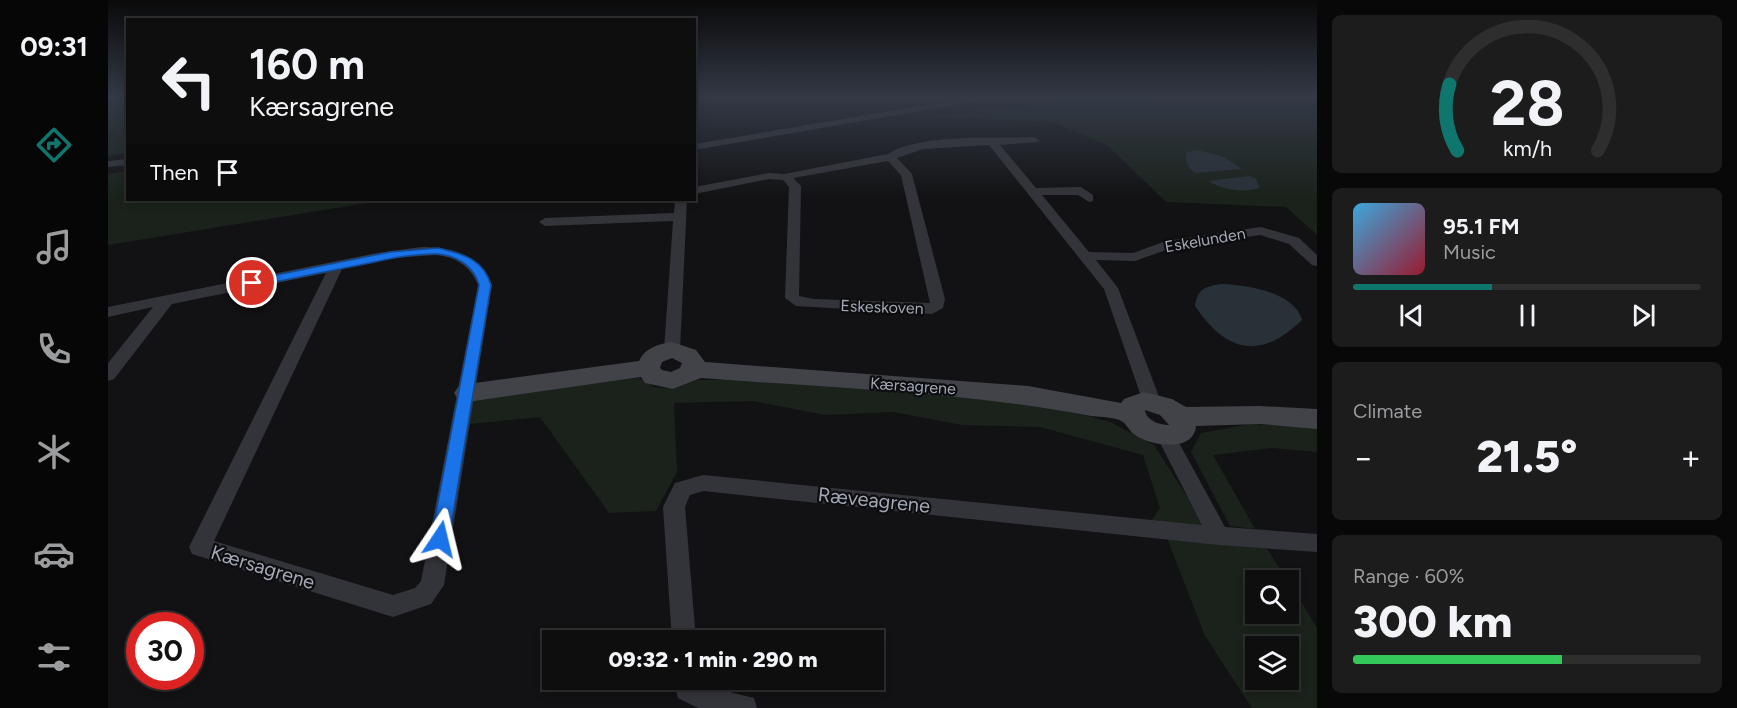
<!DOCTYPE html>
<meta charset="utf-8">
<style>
:root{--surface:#0e0e0f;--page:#1c1c1d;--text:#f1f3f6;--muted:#9b9c9e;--line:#2e2e2f;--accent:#0f766e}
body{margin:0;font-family:Figtree,sans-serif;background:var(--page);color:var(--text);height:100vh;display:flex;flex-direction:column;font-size:22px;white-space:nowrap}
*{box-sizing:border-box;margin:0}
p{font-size:20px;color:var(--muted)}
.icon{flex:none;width:33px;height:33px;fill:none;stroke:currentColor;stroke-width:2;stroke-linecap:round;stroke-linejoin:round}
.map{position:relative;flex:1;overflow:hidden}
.side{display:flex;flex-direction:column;gap:15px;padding:15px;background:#080808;width:420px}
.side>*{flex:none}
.top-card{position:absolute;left:18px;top:18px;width:570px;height:183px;border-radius:0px;box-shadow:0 3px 9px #0003,0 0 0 2px var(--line);background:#0e0e0f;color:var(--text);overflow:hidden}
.fabs{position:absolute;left:1137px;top:570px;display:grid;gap:12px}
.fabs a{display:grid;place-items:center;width:54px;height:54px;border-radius:0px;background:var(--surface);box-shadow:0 3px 9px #0003,0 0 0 2px var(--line);font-size:30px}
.speed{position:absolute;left:18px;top:612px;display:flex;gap:12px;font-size:30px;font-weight:700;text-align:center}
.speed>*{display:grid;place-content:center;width:78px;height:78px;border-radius:50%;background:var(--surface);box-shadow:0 3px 9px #0003,0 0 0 2px var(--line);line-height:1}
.speed .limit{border:9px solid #d22;background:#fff;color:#111}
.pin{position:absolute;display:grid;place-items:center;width:51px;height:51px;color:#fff;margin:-26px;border:3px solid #fff;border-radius:50%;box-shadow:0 2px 6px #0007}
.me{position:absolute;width:66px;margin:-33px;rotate:10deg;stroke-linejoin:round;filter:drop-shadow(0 0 4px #0008)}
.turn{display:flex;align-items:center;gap:21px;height:126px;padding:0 24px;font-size:27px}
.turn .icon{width:78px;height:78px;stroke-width:2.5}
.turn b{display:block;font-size:42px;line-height:51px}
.then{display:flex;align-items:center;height:57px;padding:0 24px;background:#0003;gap:12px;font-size:22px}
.big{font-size:45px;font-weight:800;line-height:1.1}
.side .widget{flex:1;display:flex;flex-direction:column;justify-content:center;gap:9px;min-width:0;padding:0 21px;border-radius:9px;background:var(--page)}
.side .dial{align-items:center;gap:0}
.dial svg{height:156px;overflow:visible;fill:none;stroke:var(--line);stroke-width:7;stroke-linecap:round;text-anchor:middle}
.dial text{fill:var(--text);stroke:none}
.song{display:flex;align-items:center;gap:18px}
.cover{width:72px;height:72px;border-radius:9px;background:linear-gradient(135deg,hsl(200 70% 55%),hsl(350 70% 35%))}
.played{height:6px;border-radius:3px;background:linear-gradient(90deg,var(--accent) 40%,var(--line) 40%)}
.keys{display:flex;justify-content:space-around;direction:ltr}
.heat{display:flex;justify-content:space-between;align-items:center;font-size:33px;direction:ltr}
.charge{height:9px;border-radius:4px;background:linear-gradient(90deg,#34c759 60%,var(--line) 0)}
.trip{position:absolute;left:434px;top:630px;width:342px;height:60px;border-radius:0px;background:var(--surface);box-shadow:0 3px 9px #0003,0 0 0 2px var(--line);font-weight:800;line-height:60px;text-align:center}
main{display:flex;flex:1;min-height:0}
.tabs{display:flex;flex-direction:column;width:108px;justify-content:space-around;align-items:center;background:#060606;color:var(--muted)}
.tabs .icon{width:42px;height:42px}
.tabs .current{color:var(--accent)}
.tabs b{font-size:27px;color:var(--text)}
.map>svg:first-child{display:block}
</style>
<main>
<nav class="tabs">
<b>09:31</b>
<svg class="icon current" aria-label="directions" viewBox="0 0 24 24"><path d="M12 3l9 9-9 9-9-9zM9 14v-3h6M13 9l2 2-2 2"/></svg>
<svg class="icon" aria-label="music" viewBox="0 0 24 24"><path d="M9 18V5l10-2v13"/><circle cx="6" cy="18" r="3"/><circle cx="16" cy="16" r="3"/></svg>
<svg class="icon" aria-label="phone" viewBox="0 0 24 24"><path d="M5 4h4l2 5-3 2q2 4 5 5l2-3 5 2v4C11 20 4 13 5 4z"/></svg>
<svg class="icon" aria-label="climate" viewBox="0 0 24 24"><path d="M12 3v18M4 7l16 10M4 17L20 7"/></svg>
<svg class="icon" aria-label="car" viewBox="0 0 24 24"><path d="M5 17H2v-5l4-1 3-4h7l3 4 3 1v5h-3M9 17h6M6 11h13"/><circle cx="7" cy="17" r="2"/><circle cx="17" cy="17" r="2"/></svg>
<svg class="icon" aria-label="filters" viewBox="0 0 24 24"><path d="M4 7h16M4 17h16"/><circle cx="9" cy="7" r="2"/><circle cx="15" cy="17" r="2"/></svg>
</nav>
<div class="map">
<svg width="1209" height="708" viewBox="0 0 1209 708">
<rect width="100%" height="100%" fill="#121214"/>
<path fill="#1e1e21" d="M987,98H1206L1172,104Z"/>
<path fill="#1a221b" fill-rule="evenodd" d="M0,98H19V153L0,156Z
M969,98L1172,104L1209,98V235L1178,207L1058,202L1000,146L945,122L821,117Z
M19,171L20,200H278L0,245V174Z
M531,378L546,387L566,389L589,380H650L928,402L1002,422L1046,445L1098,526L1044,520L1052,508L1035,455L932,427L854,425L785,412L717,415L645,401L566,403L569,472L548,511L501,513L432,417L361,424L364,397Z
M1142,424L1209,428V452L1164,448L1105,455L1147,529L1122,526L1083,452L1093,433Z
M1059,538L1158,547L1179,580H1148V614H1180L1181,582L1209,628V708H1144L1097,636ZM1148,646H1180V680H1148Z"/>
<path fill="#283038" d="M1090,150L1116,157L1134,169L1088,173C1080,169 1076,161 1079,152Z
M1142,176L1148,179L1152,188C1134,193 1116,190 1100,181Z
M1113,284C1138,285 1186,291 1194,320C1152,361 1118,352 1087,306C1090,288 1097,287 1113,284Z"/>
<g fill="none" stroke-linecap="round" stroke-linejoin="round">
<path fill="#333439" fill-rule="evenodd" d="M860,98H887L586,150V144Z
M926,137L931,140L930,142L892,145L928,188L973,187L985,195V201L981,202L970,195H934L981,252L1025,253L1058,241L1153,227L1191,238L1209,255V266L1204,265L1181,244L1152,235L1061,249L1027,261L988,260L1010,288L1053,402L1050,406L1044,408L1038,406L1035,402L996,289L881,145L815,149L789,158L804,174L837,299L835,308L824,314L688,306L677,298L681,187L675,180L661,179L586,194V187L661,173L676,174L780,154C812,133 887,139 926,137ZM780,161L793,175L822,303L706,299L691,296L693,186L685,178Z
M20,159V165L0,167V161Z
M567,200H579L572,350L570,354H558L556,350L565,221L437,226L431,222L437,218L566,213Z
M313,247C345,247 371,254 384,285L336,585L323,604L285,617L84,554L81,547L218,273L64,304L6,379L0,381V363L45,307L0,317V307L269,253ZM328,255C348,257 362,266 370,285L313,581L307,588L285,595L106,541L234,269L284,258Z
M1057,428L1064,430L1117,527L1209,534V552L1111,545L595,491L582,495L577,507L588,640H564L555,507L567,483L595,475L1094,525L1048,435L1050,430Z
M565,680H591L606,688L646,698L649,708H590L570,698Z"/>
<path fill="#414349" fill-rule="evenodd" d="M564,342L588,350L597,362L920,386L1013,403L1016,399L1036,392L1064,399L1078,407L1152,406L1209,409V429L1152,424L1088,426C1086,453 1042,446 1027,435C1022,432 1019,425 1015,422C1008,417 992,417 983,416C856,392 722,388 593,378L565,389L537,383L533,377L359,402L350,399L346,393L350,387L359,384L531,361C537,348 550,344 564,342ZM564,358L574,363L572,368L563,372L554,370L552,368L554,362ZM1037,410L1052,415L1061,425C1051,425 1038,420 1037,410Z"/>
</g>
<linearGradient id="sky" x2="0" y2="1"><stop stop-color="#0a0a0b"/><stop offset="0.49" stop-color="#333945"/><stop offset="1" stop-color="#333945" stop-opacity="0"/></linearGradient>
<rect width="1209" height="198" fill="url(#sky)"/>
<path fill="#1a73e8" stroke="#114b97" stroke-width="1.5" d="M330,248C354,254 375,258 383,285L341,539L339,544L332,547L326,544L323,539L371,285C366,266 349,256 330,254C305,253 276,260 252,265C216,272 180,279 144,287L138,283L144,280L282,252Z"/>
<g text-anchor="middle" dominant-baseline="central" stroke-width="4.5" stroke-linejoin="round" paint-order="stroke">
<g font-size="16" fill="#a2a8b6" stroke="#0d0d0f">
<text transform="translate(1097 240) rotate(-10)">Eskelunden</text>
<text transform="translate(774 307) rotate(2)">Eskeskoven</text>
<text transform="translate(805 386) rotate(4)">Kærsagrene</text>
</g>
<g font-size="20" fill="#a2a8b6" stroke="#0d0d0f">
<text transform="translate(766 500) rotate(6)">Ræveagrene</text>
<text transform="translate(155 567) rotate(17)">Kærsagrene</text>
</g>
</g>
</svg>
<div class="fabs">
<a><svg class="icon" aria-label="search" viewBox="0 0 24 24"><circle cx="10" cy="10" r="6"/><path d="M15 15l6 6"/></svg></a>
<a><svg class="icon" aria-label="layers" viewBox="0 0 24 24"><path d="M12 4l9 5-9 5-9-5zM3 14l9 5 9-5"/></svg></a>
</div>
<div class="speed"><div class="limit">30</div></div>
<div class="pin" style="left:144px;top:283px;background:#d93025"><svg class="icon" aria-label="arrive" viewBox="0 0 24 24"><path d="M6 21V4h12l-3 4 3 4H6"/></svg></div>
<svg class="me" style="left:332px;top:539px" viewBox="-20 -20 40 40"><path d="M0-17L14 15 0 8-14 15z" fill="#1a73e8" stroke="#fff" stroke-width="4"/></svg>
<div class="trip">09:32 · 1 min · 290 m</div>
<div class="top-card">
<div class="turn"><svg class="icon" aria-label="left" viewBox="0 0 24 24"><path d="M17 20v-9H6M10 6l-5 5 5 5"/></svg><div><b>160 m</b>Kærsagrene</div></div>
<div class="then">Then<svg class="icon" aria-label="arrive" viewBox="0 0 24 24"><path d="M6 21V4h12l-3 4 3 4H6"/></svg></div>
</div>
</div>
<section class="side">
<div class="widget dial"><svg viewBox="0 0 100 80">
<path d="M14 69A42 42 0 1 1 86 69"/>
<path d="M14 69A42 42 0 0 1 10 35" stroke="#0f766e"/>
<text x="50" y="56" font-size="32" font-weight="700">28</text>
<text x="50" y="72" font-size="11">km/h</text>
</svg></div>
<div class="widget">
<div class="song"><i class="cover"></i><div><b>95.1 FM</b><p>Music</p></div></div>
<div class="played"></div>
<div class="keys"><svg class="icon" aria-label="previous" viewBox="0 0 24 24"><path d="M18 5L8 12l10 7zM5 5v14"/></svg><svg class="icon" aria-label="pause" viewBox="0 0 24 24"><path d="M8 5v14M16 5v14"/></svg><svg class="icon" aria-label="next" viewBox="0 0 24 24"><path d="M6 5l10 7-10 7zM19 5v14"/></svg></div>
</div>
<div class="widget"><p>Climate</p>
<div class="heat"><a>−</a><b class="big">21.5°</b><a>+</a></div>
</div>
<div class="widget"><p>Range · 60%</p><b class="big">300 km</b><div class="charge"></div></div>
</section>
</main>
